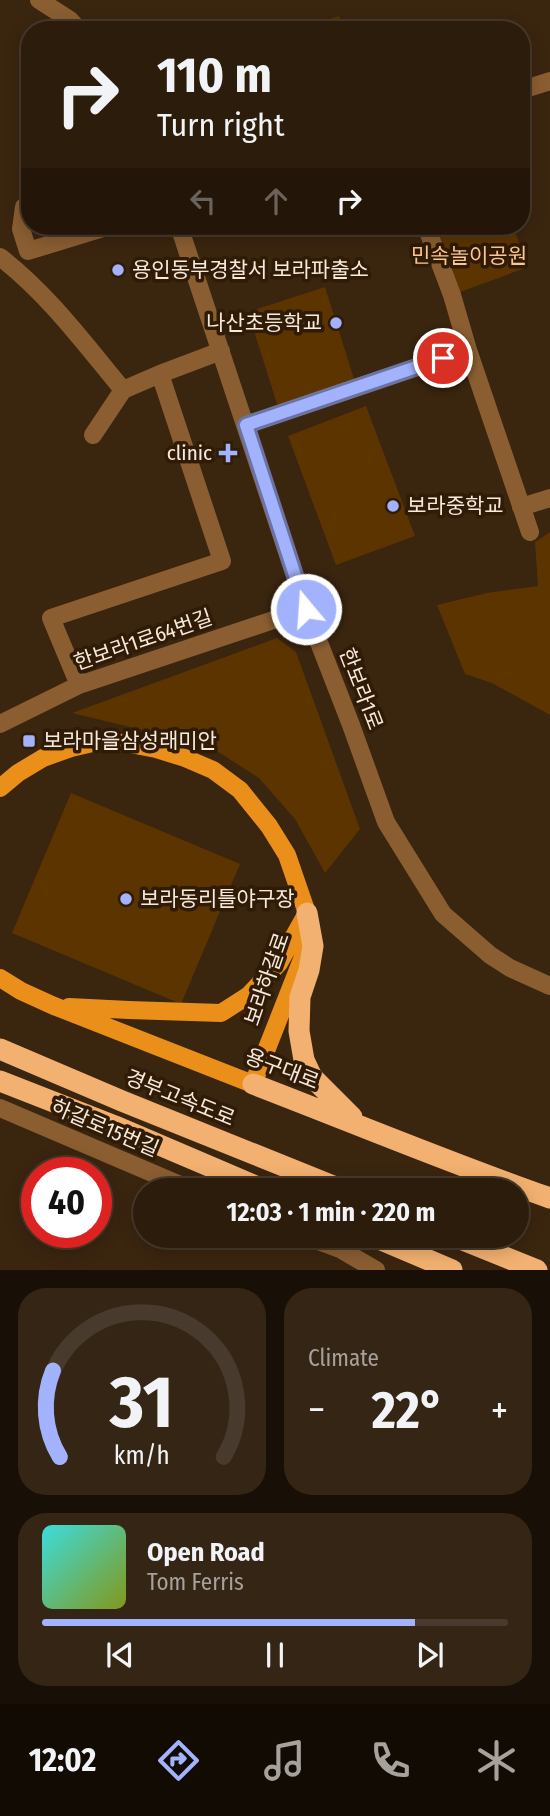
<!DOCTYPE html>
<meta charset="utf-8">
<style>
:root{--surface:#2c1c0b;--page:#342514;--text:#f1f3f6;--muted:#a6a19d;--line:#483a2c;--accent:#a3b2fd}
body{margin:0;font-family:"Fira Sans Condensed","Noto Sans KR",sans-serif;background:var(--page);color:var(--text);height:100vh;display:flex;flex-direction:column;font-size:26px;white-space:nowrap}
*{box-sizing:border-box;margin:0}
p{font-size:23px;color:var(--muted)}
.icon{flex:none;width:38px;height:38px;fill:none;stroke:currentColor;stroke-width:2;stroke-linecap:round;stroke-linejoin:round}
.map{position:relative;height:1270px;overflow:hidden}
.side{display:flex;flex-direction:column;gap:18px;padding:18px;background:#180f06;flex:1}
.side>*{flex:none}
.hud{position:absolute;left:21px;top:21px;width:509px;height:214px;border-radius:28px;box-shadow:0 4px 18px #0003,0 0 0 2px var(--line);background:#2c1c0b;color:var(--text);overflow:hidden}
.speed{position:absolute;left:21px;top:1157px;display:flex;gap:14px;font-size:35px;font-weight:700;text-align:center}
.speed>*{display:grid;place-content:center;width:91px;height:91px;border-radius:50%;background:var(--surface);box-shadow:0 4px 18px #0003,0 0 0 2px var(--line);line-height:1}
.speed .limit{border:10px solid #d22;background:#fff;color:#111}
.pin{position:absolute;display:grid;place-items:center;width:60px;height:60px;color:#fff;margin:-30px;border:4px solid #fff;border-radius:50%;box-shadow:0 2px 7px #0007}
.me{position:absolute;width:77px;margin:-38px;rotate:342deg;stroke-linejoin:round;filter:drop-shadow(0 0 5px #0008)}
.turn{display:flex;align-items:center;gap:24px;height:147px;padding:0 21px;font-size:32px}
.turn .icon{width:91px;height:91px;stroke-width:2.5}
.turn b{display:block;font-size:49px;line-height:60px}
.lanes{display:flex;align-items:center;height:66px;padding:0 21px;background:#0003;justify-content:center;gap:35px;direction:ltr}
.lanes .off{opacity:.35}
.big{font-size:52px;font-weight:700;line-height:1.1}
.side .tile{flex:1;display:flex;flex-direction:column;justify-content:center;gap:10px;min-width:0;padding:0 24px;border-radius:28px;background:var(--page)}
.side .dial{align-items:center;gap:0}
.dial svg{height:182px;overflow:visible;fill:none;stroke:var(--line);stroke-width:7;stroke-linecap:round;text-anchor:middle}
.dial text{fill:var(--text);stroke:none}
.song{display:flex;align-items:center;gap:21px}
.cover{width:84px;height:84px;border-radius:10px;background:linear-gradient(135deg,hsl(180 70% 55%),hsl(70 70% 35%))}
.played{height:7px;border-radius:4px;background:linear-gradient(90deg,var(--accent) 80%,var(--line) 80%)}
.keys{display:flex;justify-content:space-around;direction:ltr}
.heat{display:flex;justify-content:space-between;align-items:center;font-size:38px;direction:ltr}
.side .tiles{flex:1;display:grid;gap:18px;grid-template-columns:1fr 1fr}
.tile:last-child{grid-column:span 2}
.trip{position:absolute;left:133px;top:1178px;width:396px;height:70px;border-radius:35px;background:var(--surface);box-shadow:0 4px 18px #0003,0 0 0 2px var(--line);font-weight:700;line-height:70px;text-align:center}
.tab-bar{display:flex;height:112px;justify-content:space-around;align-items:center;background:#120b04;color:var(--muted)}
.tab-bar .icon{width:49px;height:49px}
.tab-bar .on{color:var(--accent)}
.tab-bar b{font-size:32px;color:var(--text)}
.map>svg:first-child{display:block}
</style>
<div class="map">
<svg width="550" height="1270" viewBox="0 0 550 1270">
<rect width="100%" height="100%" fill="#3a250f"/>
<path fill="#5c3400" d="M339,16L343,30H297Z
M427,226H513L528,267L452,295Z
M325,287L355,382L278,407L248,312Z
M366,406L415,536L336,565L288,436Z
M550,532V715L492,683L465,674L437,605L487,593L538,586L535,542Z
M277,638L296,652L360,829L325,873L295,819L259,778L209,746L72,713Z
M71,793L240,864L181,1004L12,933Z"/>
<g fill="none" stroke-linecap="round" stroke-linejoin="round">
<path stroke="#8a5e31" stroke-width="18" d="M39,0L70,20L79,30
M522,90L550,81
M30,205L24,207L21,229L28,251L110,226
M179,226L306,609L351,725L386,822L443,914L490,955L510,968L550,986
M426,226L452,295L468,350
M0,257C48,294 84,343 123,390
M246,425L468,350L530,532
M93,435L123,390L160,374
M521,507L550,498
M79,685L51,618L222,561L160,374L221,351
M0,724L79,685L306,609
M0,1108L192,1190
M305,1236L340,1249L376,1270"/>
<path stroke="#ea8f19" stroke-width="18" d="M0,788L18,773L43,758L71,748L97,742L125,743L156,749L185,758L213,770L240,790L269,826L287,855L307,913L308,944L253,1084L54,1006L21,991L0,978
M69,1007L129,1010L221,1013L249,995L279,963L307,913"/>
<path stroke="#f2b170" stroke-width="21" d="M307,913L313,946L309,970L300,997L299,1031L304,1060L312,1077L352,1117
M0,1049L122,1101L343,1190
M0,1081L115,1126L265,1190
M253,1084C352,1122 450,1163 550,1198
M372,1236L452,1270
M453,1236L537,1270"/>
</g>
<g fill="none" stroke-linecap="round" stroke-linejoin="round">
<defs>
<path id="route" d="M306,609L246,425L443,358"/>
</defs>
<use href="#route" stroke="#6a74a4" stroke-width="18"/>
<use href="#route" stroke="#a3b2fd" stroke-width="12"/>
</g>
<g fill="#a3b2fd" stroke="#2f1b06" stroke-width="2.5">
<circle cx="118" cy="270" r="7"/>
<circle cx="336" cy="323" r="7"/>
<path d="M224.5 442.5h7v7h7v7h-7v7h-7v-7h-7v-7h7z"/>
<circle cx="393" cy="506" r="7"/>
<rect x="22" y="734" width="14" height="14" rx="3.5"/>
<circle cx="126" cy="899" r="7"/>
</g>
<g text-anchor="middle" dominant-baseline="central" stroke-width="7" stroke-linejoin="round" paint-order="stroke">
<g font-size="21" fill="#fdc590" stroke="#2f1b06">
<text x="469" y="256">민속놀이공원</text>
</g>
<g font-size="21" fill="#f7e9dc" stroke="#2f1b06" text-anchor="start">
<text x="132" y="270">용인동부경찰서 보라파출소</text>
<text x="322" y="323" text-anchor="end">나산초등학교</text>
<text x="212" y="453" text-anchor="end">clinic</text>
<text x="407" y="506">보라중학교</text>
<text x="43" y="741">보라마을삼성래미안</text>
<text x="140" y="899">보라동리틀야구장</text>
</g>
<g font-size="21" fill="#f7e9dc" stroke="#2f1b06">
<text transform="translate(143 640) rotate(-19)">한보라1로64번길</text>
<text transform="translate(361 689) rotate(69)">한보라1로</text>
<text transform="translate(267 979) rotate(-71)">보라하갈로</text>
<text transform="translate(282 1069) rotate(21)">용구대로</text>
<text transform="translate(180 1098) rotate(22)">경부고속도로</text>
<text transform="translate(105 1128) rotate(23)">하갈로15번길</text>
</g>
</g>
</svg>
<div class="speed"><div class="limit">40</div></div>
<div class="pin" style="left:443px;top:358px;background:#d93025"><svg class="icon" aria-label="arrive" viewBox="0 0 24 24"><path d="M6 21V4h12l-3 4 3 4H6"/></svg></div>
<svg class="me" style="left:306px;top:609px" viewBox="-20 -20 40 40"><circle r="17" fill="#a3b2fd" stroke="#fff" stroke-width="3"/><path d="M0-11L8 9 0 5-8 9z" fill="#fff"/></svg>
<div class="trip">12:03 · 1 min · 220 m</div>
<div class="hud">
<div class="turn"><svg class="icon" aria-label="right" viewBox="0 0 24 24"><path d="M7 20v-9h11M14 6l5 5-5 5"/></svg><div><b>110 m</b>Turn right</div></div>
<div class="lanes"><svg class="icon off" aria-label="left" viewBox="0 0 24 24"><path d="M17 20v-9H6M10 6l-5 5 5 5"/></svg><svg class="icon off" aria-label="ahead" viewBox="0 0 24 24"><path d="M12 20V5M6 11l6-6 6 6"/></svg><svg class="icon" aria-label="right" viewBox="0 0 24 24"><path d="M7 20v-9h11M14 6l5 5-5 5"/></svg></div>
</div>
</div>
<section class="side">
<div class="tiles">
<div class="tile dial"><svg viewBox="0 0 100 80">
<path d="M14 69A42 42 0 1 1 86 69"/>
<path d="M14 69A42 42 0 0 1 11 31" stroke="#a3b2fd"/>
<text x="50" y="56" font-size="32" font-weight="700">31</text>
<text x="50" y="72" font-size="11">km/h</text>
</svg></div>
<div class="tile"><p>Climate</p>
<div class="heat"><a>−</a><b class="big">22°</b><a>+</a></div>
</div>
<div class="tile">
<div class="song"><i class="cover"></i><div><b>Open Road</b><p>Tom Ferris</p></div></div>
<div class="played"></div>
<div class="keys"><svg class="icon" aria-label="previous" viewBox="0 0 24 24"><path d="M18 5L8 12l10 7zM5 5v14"/></svg><svg class="icon" aria-label="pause" viewBox="0 0 24 24"><path d="M8 5v14M16 5v14"/></svg><svg class="icon" aria-label="next" viewBox="0 0 24 24"><path d="M6 5l10 7-10 7zM19 5v14"/></svg></div>
</div>
</div>
</section>
<nav class="tab-bar">
<b>12:02</b>
<svg class="icon on" aria-label="directions" viewBox="0 0 24 24"><path d="M12 3l9 9-9 9-9-9zM9 14v-3h6M13 9l2 2-2 2"/></svg>
<svg class="icon" aria-label="music" viewBox="0 0 24 24"><path d="M9 18V5l10-2v13"/><circle cx="6" cy="18" r="3"/><circle cx="16" cy="16" r="3"/></svg>
<svg class="icon" aria-label="phone" viewBox="0 0 24 24"><path d="M5 4h4l2 5-3 2q2 4 5 5l2-3 5 2v4C11 20 4 13 5 4z"/></svg>
<svg class="icon" aria-label="climate" viewBox="0 0 24 24"><path d="M12 3v18M4 7l16 10M4 17L20 7"/></svg>
</nav>
